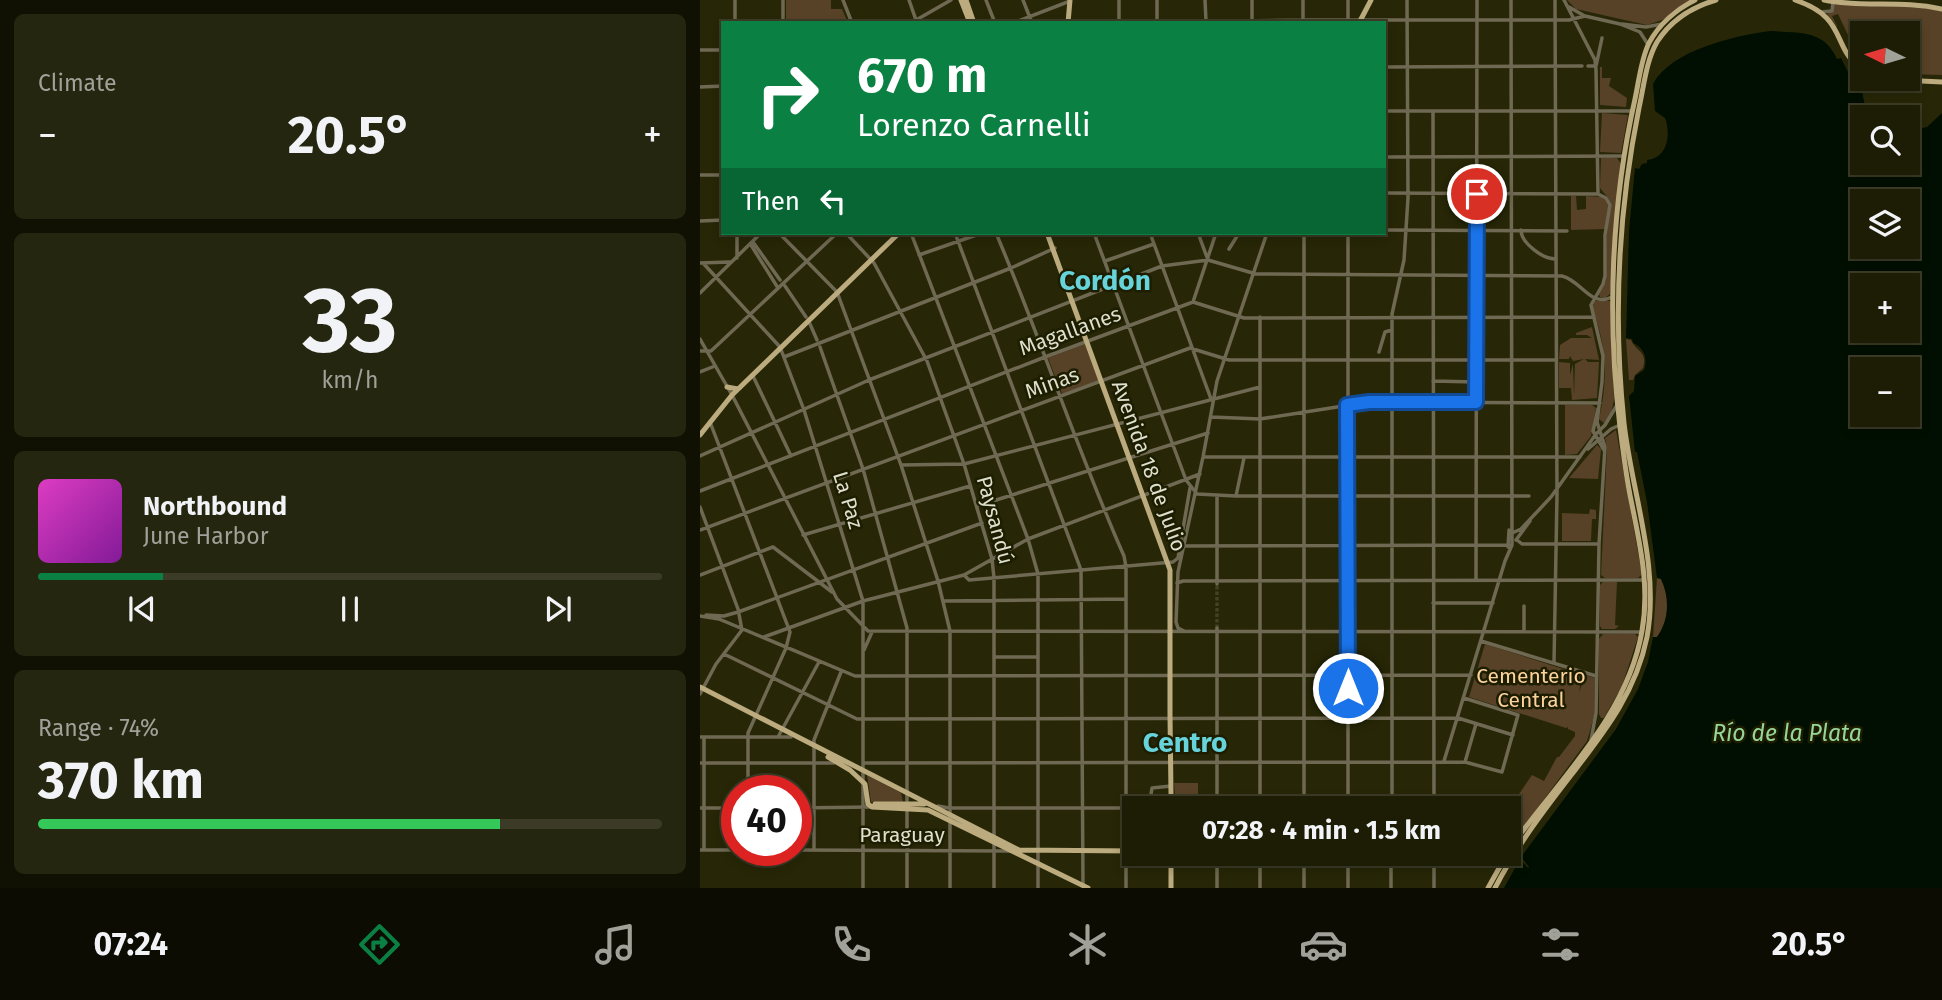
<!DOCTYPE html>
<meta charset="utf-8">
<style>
:root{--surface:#1d1d05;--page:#25260f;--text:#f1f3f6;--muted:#a0a29a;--line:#3b3b27;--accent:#0b8043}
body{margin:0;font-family:"Fira Sans",sans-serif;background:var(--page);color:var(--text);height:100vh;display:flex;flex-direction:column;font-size:26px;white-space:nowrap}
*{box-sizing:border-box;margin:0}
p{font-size:23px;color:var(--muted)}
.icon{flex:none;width:38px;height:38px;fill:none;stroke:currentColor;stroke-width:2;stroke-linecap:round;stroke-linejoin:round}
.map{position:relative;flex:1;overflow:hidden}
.side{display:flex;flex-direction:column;gap:14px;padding:14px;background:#101003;width:700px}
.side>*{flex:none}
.top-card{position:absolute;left:21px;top:21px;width:665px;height:214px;border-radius:0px;box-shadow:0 4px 10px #0003,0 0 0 2px var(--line);background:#0b8043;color:#fff;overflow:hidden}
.needle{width:46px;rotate:275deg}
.fabs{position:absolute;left:1150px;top:21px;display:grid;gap:14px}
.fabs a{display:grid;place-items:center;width:70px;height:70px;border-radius:0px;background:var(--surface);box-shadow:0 4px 10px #0003,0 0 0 2px var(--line);font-size:35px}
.speed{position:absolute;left:21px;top:775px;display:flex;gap:14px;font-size:35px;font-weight:700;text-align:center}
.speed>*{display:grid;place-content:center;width:91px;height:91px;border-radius:50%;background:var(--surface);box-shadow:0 4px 10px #0003,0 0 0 2px var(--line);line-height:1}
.speed .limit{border:10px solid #d22;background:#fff;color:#111}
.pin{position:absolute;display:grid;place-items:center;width:60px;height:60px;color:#fff;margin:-30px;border:4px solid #fff;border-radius:50%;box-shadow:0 2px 7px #0007}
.me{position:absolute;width:77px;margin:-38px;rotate:0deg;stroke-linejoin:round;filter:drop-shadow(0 0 5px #0008)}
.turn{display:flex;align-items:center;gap:24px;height:147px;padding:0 21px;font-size:32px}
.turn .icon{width:91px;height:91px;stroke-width:2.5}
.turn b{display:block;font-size:49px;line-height:60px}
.then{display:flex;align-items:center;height:66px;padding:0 21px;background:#0003;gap:14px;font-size:26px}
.big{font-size:52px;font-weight:700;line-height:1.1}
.side .card{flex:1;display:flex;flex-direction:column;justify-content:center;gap:10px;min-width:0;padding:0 24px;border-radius:10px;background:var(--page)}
.side .dial{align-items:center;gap:0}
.dial b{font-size:91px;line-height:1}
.song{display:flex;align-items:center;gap:21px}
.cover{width:84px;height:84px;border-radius:10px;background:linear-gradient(135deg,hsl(310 70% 55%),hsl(290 70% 35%))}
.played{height:7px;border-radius:4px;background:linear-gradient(90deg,var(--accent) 20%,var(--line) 20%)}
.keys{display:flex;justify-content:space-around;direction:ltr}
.heat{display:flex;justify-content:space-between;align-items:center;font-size:38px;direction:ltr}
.charge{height:10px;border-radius:5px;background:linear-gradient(90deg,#34c759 74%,var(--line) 0)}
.trip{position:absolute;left:422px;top:796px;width:399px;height:70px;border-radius:0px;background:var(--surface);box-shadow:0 4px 10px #0003,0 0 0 2px var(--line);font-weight:700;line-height:70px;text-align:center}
.tab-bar{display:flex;height:112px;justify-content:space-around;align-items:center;background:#0c0c02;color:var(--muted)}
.tab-bar .icon{width:49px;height:49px}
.tab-bar .on{color:var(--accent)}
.tab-bar b{font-size:32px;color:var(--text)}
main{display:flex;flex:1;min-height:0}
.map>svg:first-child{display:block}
</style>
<main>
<section class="side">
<div class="card"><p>Climate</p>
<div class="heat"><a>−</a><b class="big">20.5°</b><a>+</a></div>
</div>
<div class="card dial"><b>33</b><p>km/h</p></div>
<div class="card">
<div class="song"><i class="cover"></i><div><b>Northbound</b><p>June Harbor</p></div></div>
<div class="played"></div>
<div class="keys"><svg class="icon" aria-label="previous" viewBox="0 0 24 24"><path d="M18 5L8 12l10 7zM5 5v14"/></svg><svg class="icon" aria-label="pause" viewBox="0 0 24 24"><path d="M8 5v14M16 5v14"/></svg><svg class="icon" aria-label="next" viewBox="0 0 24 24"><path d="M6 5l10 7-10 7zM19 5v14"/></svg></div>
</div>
<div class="card"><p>Range · 74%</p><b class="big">370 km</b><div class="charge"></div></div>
</section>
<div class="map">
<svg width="1242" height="888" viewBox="0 0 1242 888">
<rect width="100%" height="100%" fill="#272707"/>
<path fill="#574227" d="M86,0H131V9H142L148,23H86Z
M867,0H990L965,19L947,25L876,9Z
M1193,3L1242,11V75L1208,74V33H1162V65L1157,61V54L1138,14L1132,16L1138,28L1127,14L1133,12L1134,4Z
M900,67H902V78H911L909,86L927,98L926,107L900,105Z
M902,113L928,115L921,153L900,152Z
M901,158H917L921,164L910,294L905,298L900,297L899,294L906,280L907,233L911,205L908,198L900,188Z
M871,196H876L877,210L886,209V196L904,197L909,206L905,229L871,230Z
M895,301H911L914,400L911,414L904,423L899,419C908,380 907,346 892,308Z
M892,327L899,360L885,359L888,362H899L897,398L872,400L871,388H859V362L870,363V375L873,364L874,395L875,364L884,359L873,361L870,356L869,359H859L860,345L871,338H892L887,335H876V333Z
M926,339L931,340C936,352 948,351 943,368L935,375L933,380H929Z
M385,344L399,381L362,394L348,358Z
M865,405H892L896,408L891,436L877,454L865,455Z
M916,430L942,574L938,578H905L901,575L907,449L905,438Z
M897,445L901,449L898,479L869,478Z
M890,509L896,510V519H892L891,541H862V513L889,514Z
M957,578L961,579C971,598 969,620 957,637H953Z
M903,582H917L915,625L919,626L915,629H902L900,626V585Z
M903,634H935L938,637L922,686L904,718H901L899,714V639Z
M785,644L882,675L879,693L885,675L895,678L894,717L887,741L809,847V809L832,775L844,781L857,757H859L875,736V732L868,729V727L866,728L769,697Z
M167,775L201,793L203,802H171Z
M474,783H498V808H476Z"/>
<path fill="#000f01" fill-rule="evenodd" d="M1070,31C1098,33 1124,29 1137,59L1141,58L1153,82L1161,86L1165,106L1171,117H1162V163H1208V131L1227,127L1242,113V888H804L820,859L828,868L829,867L821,857L916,729L938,689L948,662L953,637H957C969,621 970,598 961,579L957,578L947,502L937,452H935L929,396L934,391L935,376L944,370C948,358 944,348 933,343L932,339L926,338L929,231L935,168L939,169L942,164L947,163V160C968,158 971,134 965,118L955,111L953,84C971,50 1034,36 1070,31ZM1162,201H1208V247H1162ZM1162,285H1208V331H1162ZM1162,369H1208V415H1162Z"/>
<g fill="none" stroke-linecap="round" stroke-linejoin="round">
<path stroke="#424325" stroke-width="3.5" stroke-dasharray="3.5 2" stroke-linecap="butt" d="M517,628V584"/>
<path stroke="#6f6852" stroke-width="3.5" d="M35,0V23
M83,0V23
M143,0L152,23
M209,0L217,23
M286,0L295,23
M323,0L332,23
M419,0V23
M505,0L506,21
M552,0V22
M864,0L895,60L896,70L898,194
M869,7L883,15
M1121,12L1132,11L1133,2
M457,22V0
M211,23L251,0
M313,23L370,1
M420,23L603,20H869L885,16L920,24L940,32L947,43
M603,23V0
M648,23V0
M922,24L946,27L962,24
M0,50H23
M888,66H896L902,38
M684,67L882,66
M0,87L23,86
M684,111H933
M733,111L734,808
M684,157L924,156
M0,175H23
M684,193L898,194L906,198L910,205L905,235V276L903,284L891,305L903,356L902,382L897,422L905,447L899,544L896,713L891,740
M0,221L23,220
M684,230L867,231
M821,230C821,243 843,259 855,259
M37,233V258
M79,233L137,292L201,465L238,581L250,631V888
M146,233L174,263L227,361L264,464L292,559L294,578V888
M211,233L328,539L338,574V888
M255,233L381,570L383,886
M296,233C341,339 377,450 424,556L426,567V888
M394,233L486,480L497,494L536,496H829
M450,233L511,399
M498,233L508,260
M604,233V808
M648,233V808
M53,242L80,280
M51,245L78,288
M529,249L539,233
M219,255L282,233
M405,261L454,244
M0,263L30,262
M3,263L80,347L104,410L163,601V888
M85,286L106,317
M0,293L61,233
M493,302L516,233
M110,324L117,340
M0,339L32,395L137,599L168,631L942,632
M120,347L163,469L207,628V888
M0,351H11L137,233
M679,352L685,332L692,330
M84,357L311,268L355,248
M0,372L15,366
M53,376L91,456
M733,381L776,382
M898,409L893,431L904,450
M511,417L560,419L669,402L900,403
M10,422L90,632L86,648L48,733V791
M888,449L911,429L920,425
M0,456L169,380L462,266L508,260L556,274L862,276C881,280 890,308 912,297
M503,457H880
M201,465L264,464L560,387
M0,491L345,357L493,302L544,318L893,317
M517,496V584
M536,496L544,458
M277,506L508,433
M0,507L38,609L42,630L16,664L0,694
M0,530L490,348L529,360H854
M810,534L821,529L851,497L896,434L905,425L917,405
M103,535L270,486
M816,540L830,521
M817,540L822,544H899
M480,546L809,545
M808,547L809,530
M805,561L812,545L811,0
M0,575L73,547L132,592
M264,575L269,580L473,562L478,558L490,488
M776,579L777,0
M477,583L483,581L943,580
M243,601L426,599
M733,603H793
M824,606V631
M6,615L24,616L38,612L282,523
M0,616L19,619L155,676L771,675
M517,628V806
M484,631L478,628L476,622L478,572L503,457L517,381L567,233
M64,637L163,601L264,575L328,539L500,474
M781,641L896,676
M164,650L172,632
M24,654L157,719L758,718L813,735
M294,657H338
M854,663L857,495L855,0
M0,737H91
M4,737V850
M78,737L119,662
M744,761L805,561
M765,762L776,724
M0,763H134
M163,763L765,762L802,772L818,715L764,698
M238,806L249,808H449
M449,807L452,788L471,786
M517,807L775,808
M0,808H37
M96,808L171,807
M560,808V317
M692,808V314L704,260L708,198L707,0
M114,849V740L141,672
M0,850H37
M96,850L309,851
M604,854V888
M691,854V888
M517,888V854
M560,888V854
M648,888V854
M734,888V854"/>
<path stroke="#bbab7e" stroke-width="5" d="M261,0L270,23
M266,0L274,23
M1095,0C1148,18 1130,44 1162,71
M1124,0C1164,8 1200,0 1242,9
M368,23L370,0
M659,23L671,0
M1179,79L1242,82
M347,233L470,570V715L471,794L474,808
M27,387L38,389
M0,435L32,395L199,233
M0,687L319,850L434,851
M128,757L150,770L165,784L168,804
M168,804L172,807L228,810L388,888
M175,804H224
M468,808L471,794
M808,851C857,781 927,718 942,631C950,586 940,545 931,500C926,476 923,451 920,427C907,320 911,205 935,99C939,81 941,59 949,43C959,24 977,9 995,0
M471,854V888
M788,888L807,854
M795,888C816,847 844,810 872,774C905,731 936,692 947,637C960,566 932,494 924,423C913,317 918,212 939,108C944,86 946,61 957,42C971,20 992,7 1016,0"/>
</g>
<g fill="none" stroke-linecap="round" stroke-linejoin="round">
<defs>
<path id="route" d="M648,688L647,405L669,402H776L777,194"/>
</defs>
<use href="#route" stroke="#114b97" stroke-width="18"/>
<use href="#route" stroke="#1a73e8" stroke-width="12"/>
</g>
<g text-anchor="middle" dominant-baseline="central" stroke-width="5" stroke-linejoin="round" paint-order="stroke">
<g font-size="21" fill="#dedfcd" stroke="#1d1d00">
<text transform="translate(370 331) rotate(-20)">Magallanes</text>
<text transform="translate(352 383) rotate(-20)">Minas</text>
<text transform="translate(449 466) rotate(70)">Avenida 18 de Julio</text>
<text transform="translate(148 500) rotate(73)">La Paz</text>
<text transform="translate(295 520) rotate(75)">Paysandú</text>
<text x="202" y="835">Paraguay</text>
</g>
<g font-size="21" fill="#fcd29c" stroke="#1d1d00">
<text x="831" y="676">Cementerio<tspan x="831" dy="24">Central</tspan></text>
</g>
<g font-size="23" font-style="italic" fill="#96d69a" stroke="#1d1d00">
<text x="1087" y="733">Río de la Plata</text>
</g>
<g font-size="28" font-weight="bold" fill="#67d4db" stroke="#1d1d00">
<text x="405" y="280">Cordón</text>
<text x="485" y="742">Centro</text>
</g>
</g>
</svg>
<div class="fabs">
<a><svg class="needle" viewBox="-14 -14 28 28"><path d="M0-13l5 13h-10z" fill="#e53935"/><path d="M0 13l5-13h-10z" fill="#a0a29a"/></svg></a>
<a><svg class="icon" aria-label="search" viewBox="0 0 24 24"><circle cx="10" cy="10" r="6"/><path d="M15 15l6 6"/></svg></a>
<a><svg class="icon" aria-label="layers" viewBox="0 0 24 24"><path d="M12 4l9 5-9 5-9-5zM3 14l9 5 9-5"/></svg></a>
<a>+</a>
<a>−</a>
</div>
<div class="speed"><div class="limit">40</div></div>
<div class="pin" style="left:777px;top:194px;background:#d93025"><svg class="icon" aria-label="arrive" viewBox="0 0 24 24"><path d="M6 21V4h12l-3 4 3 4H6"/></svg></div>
<svg class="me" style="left:648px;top:688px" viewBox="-20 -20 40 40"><circle r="17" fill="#1a73e8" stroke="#fff" stroke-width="3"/><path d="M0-11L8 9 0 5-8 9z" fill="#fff"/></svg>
<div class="trip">07:28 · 4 min · 1.5 km</div>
<div class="top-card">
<div class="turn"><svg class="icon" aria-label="right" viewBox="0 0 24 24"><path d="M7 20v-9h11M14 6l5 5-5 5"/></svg><div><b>670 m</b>Lorenzo Carnelli</div></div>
<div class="then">Then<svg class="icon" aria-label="left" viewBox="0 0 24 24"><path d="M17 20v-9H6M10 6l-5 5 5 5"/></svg></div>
</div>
</div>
</main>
<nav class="tab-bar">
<b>07:24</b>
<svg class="icon on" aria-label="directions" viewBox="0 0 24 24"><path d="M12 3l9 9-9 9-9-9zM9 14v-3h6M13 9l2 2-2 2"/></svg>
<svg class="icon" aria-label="music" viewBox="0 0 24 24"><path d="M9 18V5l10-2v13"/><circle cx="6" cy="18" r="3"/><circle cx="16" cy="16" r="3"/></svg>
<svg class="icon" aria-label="phone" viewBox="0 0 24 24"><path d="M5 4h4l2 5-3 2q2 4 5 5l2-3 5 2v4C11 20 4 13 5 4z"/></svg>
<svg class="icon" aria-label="climate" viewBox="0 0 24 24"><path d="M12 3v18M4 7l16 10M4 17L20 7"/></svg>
<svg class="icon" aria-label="car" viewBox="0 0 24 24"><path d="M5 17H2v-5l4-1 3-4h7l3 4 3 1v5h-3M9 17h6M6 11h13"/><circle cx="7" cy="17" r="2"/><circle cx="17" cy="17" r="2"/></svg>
<svg class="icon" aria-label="filters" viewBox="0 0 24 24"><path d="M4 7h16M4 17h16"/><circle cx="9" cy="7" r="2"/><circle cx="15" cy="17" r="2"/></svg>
<b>20.5°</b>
</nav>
